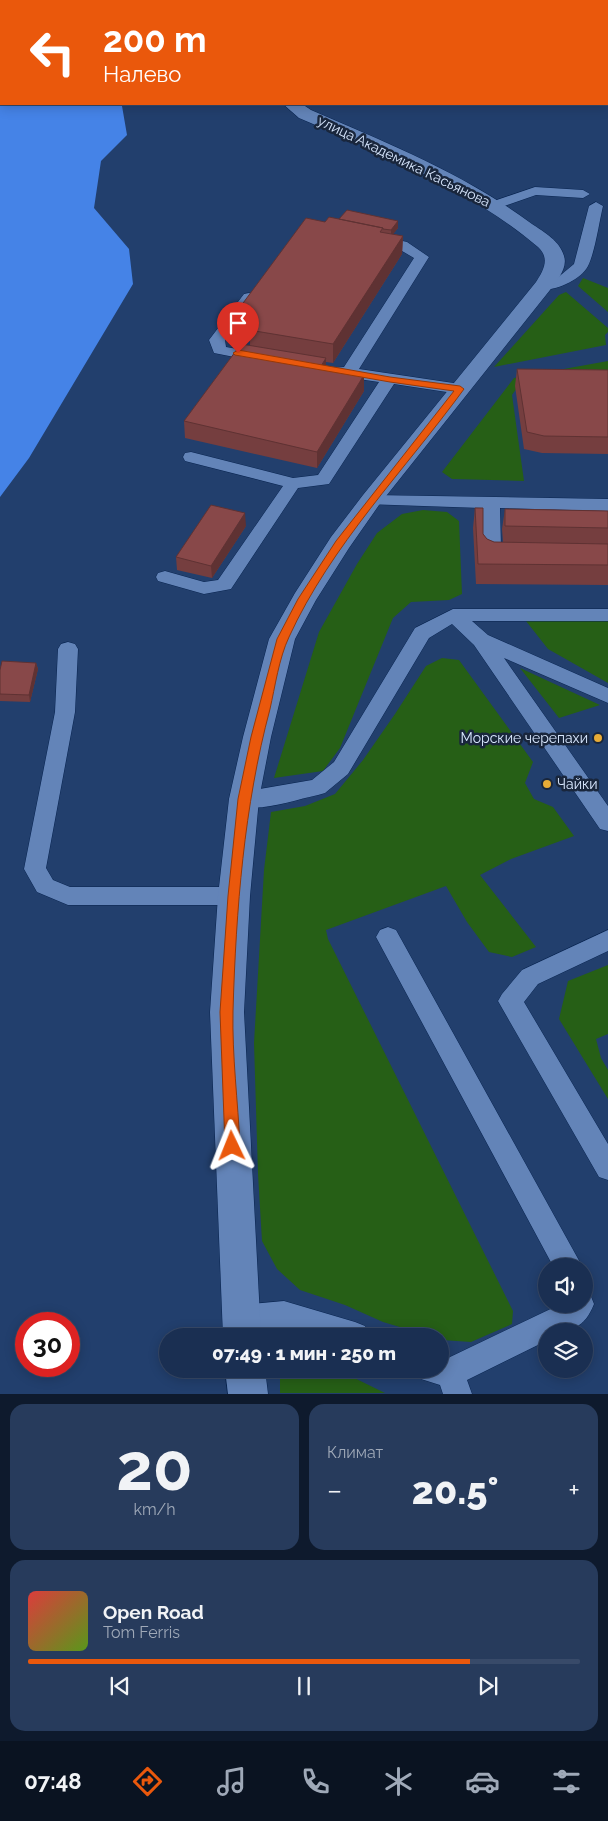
<!DOCTYPE html>
<html lang="ru">
<meta charset="utf-8">
<style>
:root{--surface:#1a2f52;--page:#273b5c;--text:#f1f3f6;--muted:#9fa9b8;--line:#384a69;--accent:#ea580c}
body{margin:0;font-family:Raleway,sans-serif;background:var(--page);color:var(--text);height:100vh;display:flex;flex-direction:column;font-size:19px;white-space:nowrap}
*{box-sizing:border-box;margin:0}
p{font-size:16px;color:var(--muted)}
.icon{flex:none;width:28px;height:28px;fill:none;stroke:currentColor;stroke-width:2;stroke-linecap:round;stroke-linejoin:round}
.map{position:relative;height:1394px;overflow:hidden}
.drawer{display:flex;flex-direction:column;gap:10px;padding:10px;background:#0e1a2d;flex:1}
.drawer>*{flex:none}
.top-card{position:absolute;left:0px;top:0px;width:609px;height:105px;box-shadow:0 2px 12px #0003,0 0 0 1px var(--line);background:#ea580c;color:#fff;overflow:hidden}
.tools{position:absolute;left:538px;top:1258px;display:grid;gap:10px}
.tools a{display:grid;place-items:center;width:55px;height:55px;border-radius:50%;background:var(--surface);box-shadow:0 2px 12px #0003,0 0 0 1px var(--line);font-size:25px}
.speed{position:absolute;left:15px;top:1312px;display:flex;gap:10px;font-size:25px;font-weight:700;text-align:center}
.speed>*{display:grid;place-content:center;width:65px;height:65px;border-radius:50%;background:var(--surface);box-shadow:0 2px 12px #0003,0 0 0 1px var(--line);line-height:1}
.speed .limit{border:8px solid #d22;background:#fff;color:#111}
.pin{position:absolute;display:grid;place-items:center;width:42px;height:42px;color:#fff;margin:-51px -21px;border-radius:50% 50% 50% 0;rotate:-45deg;box-shadow:0 0 5px #0007}
.pin .icon{rotate:45deg}
.me{position:absolute;width:55px;margin:-28px;rotate:358deg;stroke-linejoin:round;filter:drop-shadow(0 0 4px #0008)}
.turn{display:flex;align-items:center;gap:18px;height:105px;padding:0 20px;font-size:22px}
.turn .icon{width:65px;height:65px;stroke-width:2.5}
.turn b{display:block;font-size:35px;line-height:42px}
.big{font-size:38px;font-weight:800;line-height:1.1}
.drawer .card{flex:1;display:flex;flex-direction:column;justify-content:center;gap:8px;min-width:0;padding:0 18px;border-radius:15px;background:var(--page)}
.drawer .dial{align-items:center;gap:0}
.dial b{font-size:65px;line-height:1}
.song{display:flex;align-items:center;gap:15px}
.cover{width:60px;height:60px;border-radius:8px;background:linear-gradient(135deg,hsl(0 70% 55%),hsl(90 70% 35%))}
.played{height:5px;border-radius:2px;background:linear-gradient(90deg,var(--accent) 80%,var(--line) 80%)}
.keys{display:flex;justify-content:space-around;direction:ltr}
.heat{display:flex;justify-content:space-between;align-items:center;font-size:28px;direction:ltr}
.drawer .tiles{flex:1;display:grid;gap:10px;grid-template-columns:1fr 1fr}
.card:last-child{grid-column:span 2}
.trip{position:absolute;left:159px;top:1328px;width:290px;height:50px;border-radius:25px;background:var(--surface);box-shadow:0 2px 12px #0003,0 0 0 1px var(--line);font-weight:800;line-height:50px;text-align:center}
.menu{display:flex;height:80px;justify-content:space-around;align-items:center;background:#0a1321;color:var(--muted)}
.menu .icon{width:35px;height:35px}
.menu .on{color:var(--accent)}
.menu b{font-size:22px;color:var(--text)}
.map>svg:first-child{display:block}
</style>
<div class="map">
<svg width="608" height="1394" viewBox="0 0 608 1394">
<rect width="100%" height="100%" fill="#223f6d"/>
<path fill="#265f16" d="M583,278L608,288V312L578,286Z
M566,292L608,328V332L605,335L606,345L494,367L559,295Z
M608,361V386L519,385L512,395L524,481L452,479L442,472L514,378Z
M423,510L447,512L459,521L462,594L449,600L411,602L393,618L340,748L323,771L274,778L319,632L357,564L377,533L402,514Z
M526,621H608V683L548,649Z
M442,658L459,660L533,762L525,783L534,799L553,807L574,836L511,859L480,875L536,947L512,957L489,952L467,922L446,886L326,930L328,939L513,1311L512,1324L471,1342L442,1340L440,1336H430L383,1322L345,1305L300,1290L277,1269L262,1241L258,1174L254,1043L264,870L271,812L305,806L335,794L363,760L395,714L426,666Z
M520,668L600,705L559,718Z
M608,965V1034L596,1039L601,1058L608,1070V1099L559,1019L568,981Z
M287,1369H336L385,1393H280V1375Z"/>
<path fill="#4583e7" d="M0,0L145,1H1V104H121L122,106L127,135L101,161L94,208L129,249L133,284L29,458L0,497Z"/>
<g fill="none" stroke-linecap="round" stroke-linejoin="round">
<defs>
<path id="service" d="M535,187L583,190L590,194L583,198L536,195L496,209L489,205L491,202Z
M596,202L603,206C599,223 595,252 588,266C581,280 552,293 538,289L536,286L538,283L556,279L574,264L589,206Z
M376,235L407,242L429,257L359,369L460,384L466,386L468,389L466,392L460,394L394,384L329,484L298,488L231,589L204,594L158,581L156,577L158,573L165,571L204,582L218,580L283,486L185,461L183,457L185,453L191,452L293,478L318,475L379,382L338,376L332,374L330,371L332,368L344,367L414,258L397,248L371,242L369,239L371,236Z
M249,293L254,294L256,297L225,340L226,347L266,354L268,357L266,360L260,362L214,353L209,340L244,294Z
M371,495L608,499V511L500,508L501,548L513,550L516,554L513,558C504,561 495,561 486,558L483,554L482,508L365,504L362,500L365,496Z
M453,609H608V621H472L488,635L608,688V703L504,658L608,806V831L600,829L474,645L452,624L429,638L348,774L325,793L318,795C293,800 261,813 236,805L233,799L236,793L312,780L334,762L415,628Z
M68,642L75,644L78,649L75,712L46,868L53,880L70,887H234L242,890L245,896L242,902L234,905H68L37,892L24,869L55,712L58,649L61,644Z
M388,927L396,930L582,1266H553L376,937L380,930Z
M608,930V951L538,984L524,1002L608,1144V1180L599,1177L498,1001L502,994L522,970Z
M584,1292L590,1294L594,1304C584,1329 572,1331 546,1331V1341L467,1380L472,1394H443L440,1385L421,1379L417,1369H440V1357L448,1358L561,1304H584Z
M284,1301L355,1322L365,1326L369,1336H308L284,1329L240,1333L230,1329L226,1319L230,1309L240,1305Z"/>
<path id="minor" d="M274,0H290V1H275Z
M283,104H302L311,110C387,143 465,174 532,224C544,232 560,241 564,256C568,268 557,281 550,290L379,505L349,548L316,600L295,639L271,737L259,799L250,896L244,1012L261,1336H223L210,1012L218,896L229,799L243,737L269,639L295,593L331,537L363,495L536,282C544,270 550,258 538,247C468,188 382,154 299,118Z
M225,1369H265L268,1394H228Z"/>
</defs>
<use href="#service" stroke="#082450" stroke-width="1"/>
<use href="#minor" stroke="#082450" stroke-width="1"/>
<use href="#service" fill="#6384b8" fill-rule="evenodd"/>
<use href="#minor" fill="#6384b8" fill-rule="evenodd"/>
</g>
<path fill="#753e3f" d="M339,219L398,221V228L393,234L403,236L402,254L333,363L326,362V366L364,375V391L317,468L185,438L184,421L250,346V341L233,337L232,318L325,222Z
M517,369L608,370V454L542,453L524,449L515,386Z
M475,508L483,534L487,539L494,542H503L502,529L505,509L608,511V585L476,584L473,528Z
M246,526L212,578L177,570L176,557Z
M36,663L38,669L30,702L0,701V670Z"/>
<path fill="#5f3233" d="M398,221V228L391,237V230Z
M403,236L402,254L333,363V344Z
M326,358V375L321,366Z
M364,375V391L317,468V452Z
M245,513L246,526L212,578L211,566Z
M36,663L38,669L30,702L29,695Z"/>
<path fill="#884849" stroke="#5f3233" d="M523,0H579L581,1H523Z
M347,210L398,221L391,230L383,229V228L339,219Z
M329,217L383,228L380,232L403,236L333,344L249,330L255,322L232,318L306,218L325,222Z
M241,344L326,358L321,366L364,375L317,452L184,421Z
M517,369L608,370V437L544,436L527,432Z
M211,505L245,513L211,566L176,557Z
M475,508H483V534L487,539L494,542L608,544V565L478,564Z
M505,509L608,511V528L505,526Z
M2,661L36,663L29,695L0,694V670Z"/>
<path fill="#ea580c" stroke="#983908" d="M238,350L390,377L460,386L464,389C405,470 331,545 289,637C279,658 275,687 270,709C244,806 236,910 233,1011C232,1056 238,1102 240,1146L237,1151L232,1153L227,1151L225,1146L220,1012L228,896L238,799L251,737L277,639L298,599L336,541L454,391L390,382L235,355L233,353Z"/>
<g fill="#e8ac37" stroke="#19263c" stroke-width="2">
<circle cx="598" cy="738" r="5"/>
<circle cx="547" cy="784" r="5"/>
</g>
<g text-anchor="middle" dominant-baseline="central" stroke-width="5" stroke-linejoin="round" paint-order="stroke">
<g font-size="14" fill="#d8e7fe" stroke="#19263c">
<text transform="translate(404 161) rotate(26)">улица Академика Касьянова</text>
</g>
<g font-size="14" fill="#d8e7fe" stroke="#19263c" text-anchor="end">
<text x="588" y="738">Морские черепахи</text>
<text x="557" y="784" text-anchor="start">Чайки</text>
</g>
</g>
</svg>
<div class="tools">
<a><svg class="icon" aria-label="sound" viewBox="0 0 24 24"><path d="M4 9h4l5-4v14l-5-4H4zM17 9q2 3 0 6"/></svg></a>
<a><svg class="icon" aria-label="layers" viewBox="0 0 24 24"><path d="M12 4l9 5-9 5-9-5zM3 14l9 5 9-5"/></svg></a>
</div>
<div class="speed"><div class="limit">30</div></div>
<div class="pin" style="left:238px;top:353px;background:#d93025"><svg class="icon" aria-label="arrive" viewBox="0 0 24 24"><path d="M6 21V4h12l-3 4 3 4H6"/></svg></div>
<svg class="me" style="left:232px;top:1146px" viewBox="-20 -20 40 40"><path d="M0-17L14 15 0 8-14 15z" fill="#ea580c" stroke="#fff" stroke-width="4"/></svg>
<div class="trip">07:49 · 1 мин · 250 m</div>
<div class="top-card">
<div class="turn"><svg class="icon" aria-label="left" viewBox="0 0 24 24"><path d="M17 20v-9H6M10 6l-5 5 5 5"/></svg><div><b>200 m</b>Налево</div></div>
</div>
</div>
<section class="drawer">
<div class="tiles">
<div class="card dial"><b>20</b><p>km/h</p></div>
<div class="card"><p>Климат</p>
<div class="heat"><a>−</a><b class="big">20.5°</b><a>+</a></div>
</div>
<div class="card">
<div class="song"><i class="cover"></i><div><b>Open Road</b><p>Tom Ferris</p></div></div>
<div class="played"></div>
<div class="keys"><svg class="icon" aria-label="previous" viewBox="0 0 24 24"><path d="M18 5L8 12l10 7zM5 5v14"/></svg><svg class="icon" aria-label="pause" viewBox="0 0 24 24"><path d="M8 5v14M16 5v14"/></svg><svg class="icon" aria-label="next" viewBox="0 0 24 24"><path d="M6 5l10 7-10 7zM19 5v14"/></svg></div>
</div>
</div>
</section>
<nav class="menu">
<b>07:48</b>
<svg class="icon on" aria-label="directions" viewBox="0 0 24 24"><path d="M12 3l9 9-9 9-9-9zM9 14v-3h6M13 9l2 2-2 2"/></svg>
<svg class="icon" aria-label="music" viewBox="0 0 24 24"><path d="M9 18V5l10-2v13"/><circle cx="6" cy="18" r="3"/><circle cx="16" cy="16" r="3"/></svg>
<svg class="icon" aria-label="phone" viewBox="0 0 24 24"><path d="M5 4h4l2 5-3 2q2 4 5 5l2-3 5 2v4C11 20 4 13 5 4z"/></svg>
<svg class="icon" aria-label="climate" viewBox="0 0 24 24"><path d="M12 3v18M4 7l16 10M4 17L20 7"/></svg>
<svg class="icon" aria-label="car" viewBox="0 0 24 24"><path d="M5 17H2v-5l4-1 3-4h7l3 4 3 1v5h-3M9 17h6M6 11h13"/><circle cx="7" cy="17" r="2"/><circle cx="17" cy="17" r="2"/></svg>
<svg class="icon" aria-label="filters" viewBox="0 0 24 24"><path d="M4 7h16M4 17h16"/><circle cx="9" cy="7" r="2"/><circle cx="15" cy="17" r="2"/></svg>
</nav>
